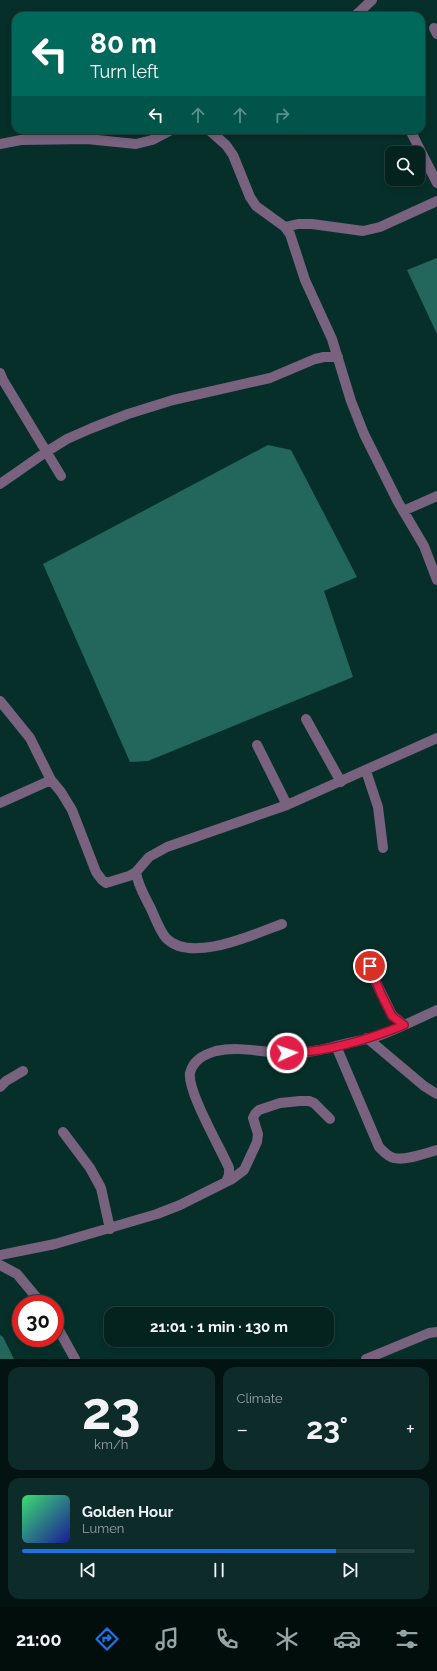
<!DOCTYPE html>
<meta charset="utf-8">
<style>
:root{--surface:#04231f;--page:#0d2b28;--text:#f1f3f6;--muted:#97a4a4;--line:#25403d;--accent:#1a73e8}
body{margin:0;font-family:Raleway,sans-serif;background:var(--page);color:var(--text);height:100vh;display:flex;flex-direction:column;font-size:15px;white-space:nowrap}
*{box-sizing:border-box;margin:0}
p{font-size:13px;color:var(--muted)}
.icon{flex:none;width:22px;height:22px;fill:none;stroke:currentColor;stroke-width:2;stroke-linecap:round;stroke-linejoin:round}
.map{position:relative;height:1359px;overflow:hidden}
.panel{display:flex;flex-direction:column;gap:8px;padding:8px;background:#021311;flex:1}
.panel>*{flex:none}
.hud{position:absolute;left:12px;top:12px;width:413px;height:122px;border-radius:12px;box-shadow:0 2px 6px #0003,0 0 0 1px var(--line);background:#00695c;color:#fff;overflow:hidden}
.tools{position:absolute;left:385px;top:146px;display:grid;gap:8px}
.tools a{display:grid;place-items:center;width:40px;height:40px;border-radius:8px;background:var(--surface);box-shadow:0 2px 6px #0003,0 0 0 1px var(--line);font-size:20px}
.speed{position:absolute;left:12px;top:1295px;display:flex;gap:8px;font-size:20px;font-weight:700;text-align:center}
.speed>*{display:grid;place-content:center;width:52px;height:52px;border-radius:50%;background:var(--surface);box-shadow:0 2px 6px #0003,0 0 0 1px var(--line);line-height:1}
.speed .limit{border:6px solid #d22;background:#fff;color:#111}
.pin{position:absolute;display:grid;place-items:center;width:34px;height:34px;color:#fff;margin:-17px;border:2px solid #fff;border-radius:50%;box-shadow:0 1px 4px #0007}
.me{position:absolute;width:44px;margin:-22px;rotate:87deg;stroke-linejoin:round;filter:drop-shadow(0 0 3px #0008)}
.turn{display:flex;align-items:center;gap:14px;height:84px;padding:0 12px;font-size:18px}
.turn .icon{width:52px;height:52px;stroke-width:2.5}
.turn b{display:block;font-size:28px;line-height:34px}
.lanes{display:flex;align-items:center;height:38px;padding:0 12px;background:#0003;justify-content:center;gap:20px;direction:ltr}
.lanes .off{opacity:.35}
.big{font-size:30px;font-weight:700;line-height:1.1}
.panel .tile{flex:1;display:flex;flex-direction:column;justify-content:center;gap:6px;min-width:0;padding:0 14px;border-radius:12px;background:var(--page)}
.panel .dial{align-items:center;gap:0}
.dial b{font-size:52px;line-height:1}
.song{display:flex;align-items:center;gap:12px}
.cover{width:48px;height:48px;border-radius:6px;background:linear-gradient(135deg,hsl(140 70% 55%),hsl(240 70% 35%))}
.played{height:4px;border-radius:2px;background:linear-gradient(90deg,var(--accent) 80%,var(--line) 80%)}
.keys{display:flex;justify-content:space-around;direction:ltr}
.heat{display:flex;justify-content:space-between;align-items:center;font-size:22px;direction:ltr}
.panel .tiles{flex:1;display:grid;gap:8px;grid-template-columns:1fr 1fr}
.tile:last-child{grid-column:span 2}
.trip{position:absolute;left:104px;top:1307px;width:230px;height:40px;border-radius:12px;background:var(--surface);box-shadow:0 2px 6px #0003,0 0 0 1px var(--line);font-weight:700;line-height:40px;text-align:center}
.menu{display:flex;height:64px;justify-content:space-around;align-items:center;background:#020e0c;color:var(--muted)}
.menu .icon{width:28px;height:28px}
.menu .current{color:var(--accent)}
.menu b{font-size:18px;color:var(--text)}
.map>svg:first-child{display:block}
</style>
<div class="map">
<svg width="437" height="1359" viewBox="0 0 437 1359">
<rect width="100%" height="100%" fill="#062f29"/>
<path fill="#23665c" d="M437,258V334L407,270Z
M268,445L291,450L357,577L324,591L353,677L148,761L130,762L43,564Z
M0,1335L3,1337L14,1359H0Z"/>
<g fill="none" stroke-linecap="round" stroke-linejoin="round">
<path stroke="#78627e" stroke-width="10" d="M355,16L372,0
M434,28L437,34
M209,130L226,145L233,155L250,197L256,206L285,227L290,234L305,280L332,339L351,401L364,434L398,502L424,546L437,580
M410,130L437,183
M0,144L21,140L87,139L136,144L152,140L171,130
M285,227L298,224H312L363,231L380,227L437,201
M0,373L3,380L61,476
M0,484L46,452L67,439L92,428L128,414L173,400L270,378L315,359L324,357H338
M403,511L437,496
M0,701L30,738L51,780L61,792L72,810L96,872L102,880L106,883L129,876L136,872L149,857L167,847L287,805L437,738
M306,719L341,782
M257,745L287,805
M366,771L378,807L383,848
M0,803L51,780
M136,872C138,887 146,898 152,911C156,920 160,931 166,938C191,964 254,934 282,924
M370,960L372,974L392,1015L404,1025
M367,1038L424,1086L437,1094
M336,1046L379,1147C383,1151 388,1157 394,1158C405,1161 426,1153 437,1150
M0,1087L6,1081L23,1071
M63,1132L90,1168L101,1188L110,1229
M226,1182L229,1175V1168C221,1149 187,1091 190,1073C193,1060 205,1054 216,1051C243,1045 271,1055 298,1053C312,1052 326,1049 340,1045C352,1042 364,1040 375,1037C396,1030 417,1019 437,1010
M0,1255L55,1244L157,1214L180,1205L232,1179L244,1170L257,1142L258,1134L253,1118L255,1114L259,1110L280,1103L300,1101H309L314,1103L330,1119
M0,1265L17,1274L42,1304
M55,1323L75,1359
M366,1359L429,1333L437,1332"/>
</g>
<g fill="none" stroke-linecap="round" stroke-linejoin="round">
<defs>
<path id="route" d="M287,1053C324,1053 370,1039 404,1025L392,1016L381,994L370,966"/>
</defs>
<use href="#route" stroke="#92132f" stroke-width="10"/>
<use href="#route" stroke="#e11d48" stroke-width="7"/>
</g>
</svg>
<div class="tools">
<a><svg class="icon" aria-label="search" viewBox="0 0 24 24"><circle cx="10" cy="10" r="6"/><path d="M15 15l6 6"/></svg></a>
</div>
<div class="speed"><div class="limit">30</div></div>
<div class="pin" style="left:370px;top:966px;background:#d93025"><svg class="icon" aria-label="arrive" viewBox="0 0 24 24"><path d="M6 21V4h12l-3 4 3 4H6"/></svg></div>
<svg class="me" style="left:287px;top:1053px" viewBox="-20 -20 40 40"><circle r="17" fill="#e11d48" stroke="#fff" stroke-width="3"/><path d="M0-11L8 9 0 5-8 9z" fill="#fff"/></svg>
<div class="trip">21:01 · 1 min · 130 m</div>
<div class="hud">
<div class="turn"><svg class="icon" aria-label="left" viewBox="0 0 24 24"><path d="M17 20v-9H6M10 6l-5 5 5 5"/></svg><div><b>80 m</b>Turn left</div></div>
<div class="lanes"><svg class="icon" aria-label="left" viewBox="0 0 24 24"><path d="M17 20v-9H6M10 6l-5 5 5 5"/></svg><svg class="icon off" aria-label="ahead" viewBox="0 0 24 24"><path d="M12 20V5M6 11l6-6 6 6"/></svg><svg class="icon off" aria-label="ahead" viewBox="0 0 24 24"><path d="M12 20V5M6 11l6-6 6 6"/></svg><svg class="icon off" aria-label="right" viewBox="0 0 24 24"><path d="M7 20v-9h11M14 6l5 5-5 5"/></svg></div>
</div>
</div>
<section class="panel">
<div class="tiles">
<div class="tile dial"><b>23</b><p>km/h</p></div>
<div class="tile"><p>Climate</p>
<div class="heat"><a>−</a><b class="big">23°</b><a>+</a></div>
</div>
<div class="tile">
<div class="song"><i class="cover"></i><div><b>Golden Hour</b><p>Lumen</p></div></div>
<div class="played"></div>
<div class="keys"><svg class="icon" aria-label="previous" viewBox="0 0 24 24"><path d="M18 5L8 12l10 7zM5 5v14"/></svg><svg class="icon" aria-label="pause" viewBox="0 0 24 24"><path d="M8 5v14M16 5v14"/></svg><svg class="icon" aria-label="next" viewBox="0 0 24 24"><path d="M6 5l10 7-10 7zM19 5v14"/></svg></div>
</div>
</div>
</section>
<nav class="menu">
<b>21:00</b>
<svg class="icon current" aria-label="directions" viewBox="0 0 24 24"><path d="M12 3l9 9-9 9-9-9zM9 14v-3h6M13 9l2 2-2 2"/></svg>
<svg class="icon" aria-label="music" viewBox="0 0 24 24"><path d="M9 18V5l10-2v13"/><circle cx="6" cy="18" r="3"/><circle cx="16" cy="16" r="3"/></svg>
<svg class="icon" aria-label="phone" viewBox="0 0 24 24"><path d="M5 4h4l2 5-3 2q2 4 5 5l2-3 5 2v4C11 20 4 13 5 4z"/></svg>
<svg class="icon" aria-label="climate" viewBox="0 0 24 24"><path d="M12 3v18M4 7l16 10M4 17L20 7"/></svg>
<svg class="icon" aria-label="car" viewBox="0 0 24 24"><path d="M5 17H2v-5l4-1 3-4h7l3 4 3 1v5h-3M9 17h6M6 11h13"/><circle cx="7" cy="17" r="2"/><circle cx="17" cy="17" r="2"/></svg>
<svg class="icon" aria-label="filters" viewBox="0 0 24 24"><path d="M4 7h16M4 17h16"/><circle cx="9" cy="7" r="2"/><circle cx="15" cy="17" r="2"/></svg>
</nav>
